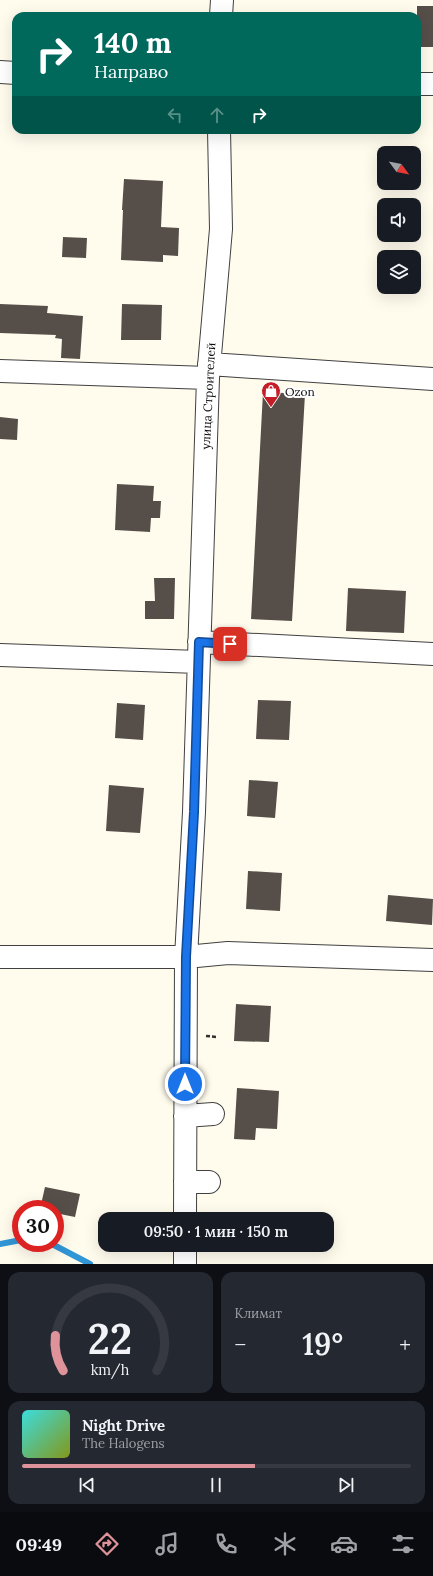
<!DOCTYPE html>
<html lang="ru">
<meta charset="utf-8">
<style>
:root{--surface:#171b24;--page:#242831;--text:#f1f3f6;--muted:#9ea1a6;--line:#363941;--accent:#dd9399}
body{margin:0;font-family:Lora,serif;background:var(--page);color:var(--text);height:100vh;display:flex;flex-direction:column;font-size:15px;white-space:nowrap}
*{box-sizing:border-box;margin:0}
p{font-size:13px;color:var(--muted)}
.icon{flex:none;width:22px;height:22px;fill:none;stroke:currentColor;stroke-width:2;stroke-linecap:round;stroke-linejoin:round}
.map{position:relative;height:1264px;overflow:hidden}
.panel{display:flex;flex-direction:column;gap:8px;padding:8px;background:#0d0f14;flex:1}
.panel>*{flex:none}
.top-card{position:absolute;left:12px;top:12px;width:409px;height:122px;border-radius:12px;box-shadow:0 4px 16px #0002;background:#00695c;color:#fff;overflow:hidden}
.needle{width:26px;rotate:122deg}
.fabs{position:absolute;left:377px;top:146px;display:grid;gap:8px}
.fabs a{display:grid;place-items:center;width:44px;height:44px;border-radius:8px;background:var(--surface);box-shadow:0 4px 16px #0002;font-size:20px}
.speed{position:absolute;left:12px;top:1200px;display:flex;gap:8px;font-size:20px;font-weight:700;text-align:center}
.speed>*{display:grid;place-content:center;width:52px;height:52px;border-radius:50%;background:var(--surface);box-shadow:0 4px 16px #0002;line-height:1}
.speed .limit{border:6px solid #d22;background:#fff;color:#111}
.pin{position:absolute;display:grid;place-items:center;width:34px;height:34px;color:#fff;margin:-17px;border-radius:8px;box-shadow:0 2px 6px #0006}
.me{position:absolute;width:44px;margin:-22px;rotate:0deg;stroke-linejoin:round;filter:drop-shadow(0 0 3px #0008)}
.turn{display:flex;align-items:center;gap:14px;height:84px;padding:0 16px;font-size:18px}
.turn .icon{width:52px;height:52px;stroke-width:2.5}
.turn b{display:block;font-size:28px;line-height:34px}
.lanes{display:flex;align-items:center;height:38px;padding:0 16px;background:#0003;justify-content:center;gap:20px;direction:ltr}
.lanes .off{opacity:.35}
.big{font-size:30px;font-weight:600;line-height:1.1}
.panel .widget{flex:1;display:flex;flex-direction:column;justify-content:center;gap:6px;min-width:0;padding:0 14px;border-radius:12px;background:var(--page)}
.panel .dial{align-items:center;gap:0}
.dial svg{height:104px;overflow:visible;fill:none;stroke:var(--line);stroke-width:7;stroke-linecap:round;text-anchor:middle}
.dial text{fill:var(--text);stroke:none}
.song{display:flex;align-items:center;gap:12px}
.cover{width:48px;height:48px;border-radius:6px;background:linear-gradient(135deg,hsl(180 70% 55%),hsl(70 70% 35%))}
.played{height:4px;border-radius:2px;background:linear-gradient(90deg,var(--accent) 60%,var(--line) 60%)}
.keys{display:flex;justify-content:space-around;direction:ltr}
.heat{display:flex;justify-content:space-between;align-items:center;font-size:22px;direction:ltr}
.panel .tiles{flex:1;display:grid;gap:8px;grid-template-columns:1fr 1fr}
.widget:last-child{grid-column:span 2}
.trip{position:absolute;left:98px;top:1212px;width:236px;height:40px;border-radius:12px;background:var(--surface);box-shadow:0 4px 16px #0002;font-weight:600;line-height:40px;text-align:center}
.tab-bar{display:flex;height:64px;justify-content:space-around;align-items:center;background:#090b0e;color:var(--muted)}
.tab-bar .icon{width:28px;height:28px}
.tab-bar .selected{color:var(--accent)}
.tab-bar b{font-size:18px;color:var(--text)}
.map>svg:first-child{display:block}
</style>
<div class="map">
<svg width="433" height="1264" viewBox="0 0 433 1264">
<rect width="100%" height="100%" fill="#fffbed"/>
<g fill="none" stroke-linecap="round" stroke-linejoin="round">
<path stroke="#3196d5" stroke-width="6" d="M50,1243L90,1264
M0,1244L21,1240"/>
</g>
<path fill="#564e49" d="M417,6H433V47H417Z
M124,179L163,181L161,227L179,228L178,256L163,255V262L121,260L123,210H122Z
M63,237L87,238L86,258L62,257Z
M0,304L48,306L47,313L83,316L80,359L61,358L62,339L55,338L56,335L0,333Z
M122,304L162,305L161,340H121Z
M263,392L305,394L292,621L251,619Z
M0,417L18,419L17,440L0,439Z
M117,484L154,486L153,501H161L160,518H151L150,532L115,530Z
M154,578H175L174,619H145V601H155Z
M348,588L406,591L404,633L346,631Z
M258,700L291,701L289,740L256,739Z
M117,703L145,705L143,740L115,738Z
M249,780L278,782L275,818L247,816Z
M109,785L144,788L140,833L106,831Z
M248,871L282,873L280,911L246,909Z
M388,895L433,899L432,925L386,921Z
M236,1004L271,1006L269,1042L234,1041Z
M237,1088L279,1091L277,1129L256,1128L255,1140L234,1139Z
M45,1187L80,1194L75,1217L55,1213V1209H40Z"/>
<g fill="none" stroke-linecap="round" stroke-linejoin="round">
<defs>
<path id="minor" d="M221,16L222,0
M0,72L16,73
M417,84H433
M209,364L433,379
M0,371L208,378
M199,642L433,654
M0,655L198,662
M0,957H186L228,953L433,960
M185,1116L213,1114
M185,1182H209
M185,1219L186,957L194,812L208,378L221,229L219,130
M185,1264V1245"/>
</defs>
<use href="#minor" stroke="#404040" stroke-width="24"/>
<path stroke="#2f2f2f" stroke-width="2.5" stroke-dasharray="4 2" stroke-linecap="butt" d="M206,1036L217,1037"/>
<use href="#minor" stroke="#fff" stroke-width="22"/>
</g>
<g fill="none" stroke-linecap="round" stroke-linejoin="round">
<defs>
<path id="route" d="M185,1084L186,957L194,812L199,642L230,644"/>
</defs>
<use href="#route" stroke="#114b97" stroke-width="10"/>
<use href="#route" stroke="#1a73e8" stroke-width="7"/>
</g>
<defs>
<symbol id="shop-pin" viewBox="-11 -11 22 30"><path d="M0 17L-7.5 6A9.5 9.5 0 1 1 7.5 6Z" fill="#c51d27" stroke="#fff"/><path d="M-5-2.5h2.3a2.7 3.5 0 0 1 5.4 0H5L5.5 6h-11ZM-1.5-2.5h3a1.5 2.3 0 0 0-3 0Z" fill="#fff"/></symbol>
</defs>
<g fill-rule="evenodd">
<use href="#shop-pin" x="260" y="380" width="22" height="30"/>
</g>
<g text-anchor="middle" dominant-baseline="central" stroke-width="4" stroke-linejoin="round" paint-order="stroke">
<g font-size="12" fill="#0d0d0d" stroke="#fff" text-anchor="start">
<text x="285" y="391">Ozon</text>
</g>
<g font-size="12" fill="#0d0d0d" stroke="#fff">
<text transform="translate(208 396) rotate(-87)">улица Строителей</text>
</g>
</g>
</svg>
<div class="fabs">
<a><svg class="needle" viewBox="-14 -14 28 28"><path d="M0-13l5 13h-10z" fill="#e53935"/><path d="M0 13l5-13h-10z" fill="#9ea1a6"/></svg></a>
<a><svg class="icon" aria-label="sound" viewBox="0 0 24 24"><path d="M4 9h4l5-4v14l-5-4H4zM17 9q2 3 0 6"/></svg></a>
<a><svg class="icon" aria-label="layers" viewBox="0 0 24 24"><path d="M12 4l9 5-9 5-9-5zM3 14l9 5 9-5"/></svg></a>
</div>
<div class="speed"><div class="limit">30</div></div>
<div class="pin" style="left:230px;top:644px;background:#d93025"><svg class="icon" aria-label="arrive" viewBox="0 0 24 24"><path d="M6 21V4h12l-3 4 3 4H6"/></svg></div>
<svg class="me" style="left:185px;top:1084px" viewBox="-20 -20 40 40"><circle r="17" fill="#1a73e8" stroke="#fff" stroke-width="3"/><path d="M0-11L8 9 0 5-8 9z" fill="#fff"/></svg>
<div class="trip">09:50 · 1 мин · 150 m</div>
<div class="top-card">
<div class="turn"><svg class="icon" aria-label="right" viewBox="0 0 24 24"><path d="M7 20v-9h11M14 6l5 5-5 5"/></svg><div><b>140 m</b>Направо</div></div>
<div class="lanes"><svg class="icon off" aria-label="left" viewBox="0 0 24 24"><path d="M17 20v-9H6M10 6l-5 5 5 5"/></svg><svg class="icon off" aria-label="ahead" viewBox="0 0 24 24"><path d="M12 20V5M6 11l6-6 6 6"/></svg><svg class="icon" aria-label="right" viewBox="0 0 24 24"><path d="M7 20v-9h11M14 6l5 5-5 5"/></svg></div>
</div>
</div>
<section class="panel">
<div class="tiles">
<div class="widget dial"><svg viewBox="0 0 100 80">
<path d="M14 69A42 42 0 1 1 86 69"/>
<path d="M14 69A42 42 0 0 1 8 42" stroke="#dd9399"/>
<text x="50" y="56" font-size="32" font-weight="700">22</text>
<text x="50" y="72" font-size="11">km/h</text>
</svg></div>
<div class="widget"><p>Климат</p>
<div class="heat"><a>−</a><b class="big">19°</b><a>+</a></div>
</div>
<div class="widget">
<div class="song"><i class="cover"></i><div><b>Night Drive</b><p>The Halogens</p></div></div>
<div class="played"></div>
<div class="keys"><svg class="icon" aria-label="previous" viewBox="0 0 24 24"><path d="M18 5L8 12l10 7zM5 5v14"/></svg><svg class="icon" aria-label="pause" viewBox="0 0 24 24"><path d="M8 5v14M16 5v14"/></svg><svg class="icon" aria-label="next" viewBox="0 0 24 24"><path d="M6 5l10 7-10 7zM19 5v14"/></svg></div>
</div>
</div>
</section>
<nav class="tab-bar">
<b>09:49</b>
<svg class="icon selected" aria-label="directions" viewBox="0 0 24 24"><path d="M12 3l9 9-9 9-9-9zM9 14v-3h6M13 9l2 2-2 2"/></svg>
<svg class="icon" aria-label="music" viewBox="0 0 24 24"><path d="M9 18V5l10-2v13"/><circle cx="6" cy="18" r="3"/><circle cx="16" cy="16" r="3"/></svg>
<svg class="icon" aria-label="phone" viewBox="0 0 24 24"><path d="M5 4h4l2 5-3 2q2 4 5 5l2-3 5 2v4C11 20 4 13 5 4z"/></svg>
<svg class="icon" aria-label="climate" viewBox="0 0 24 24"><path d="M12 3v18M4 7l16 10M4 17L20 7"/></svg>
<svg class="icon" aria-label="car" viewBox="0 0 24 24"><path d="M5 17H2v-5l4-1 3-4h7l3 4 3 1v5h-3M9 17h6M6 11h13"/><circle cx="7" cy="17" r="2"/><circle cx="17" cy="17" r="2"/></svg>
<svg class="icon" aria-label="filters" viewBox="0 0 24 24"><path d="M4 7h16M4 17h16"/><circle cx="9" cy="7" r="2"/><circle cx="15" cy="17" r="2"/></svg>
</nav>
